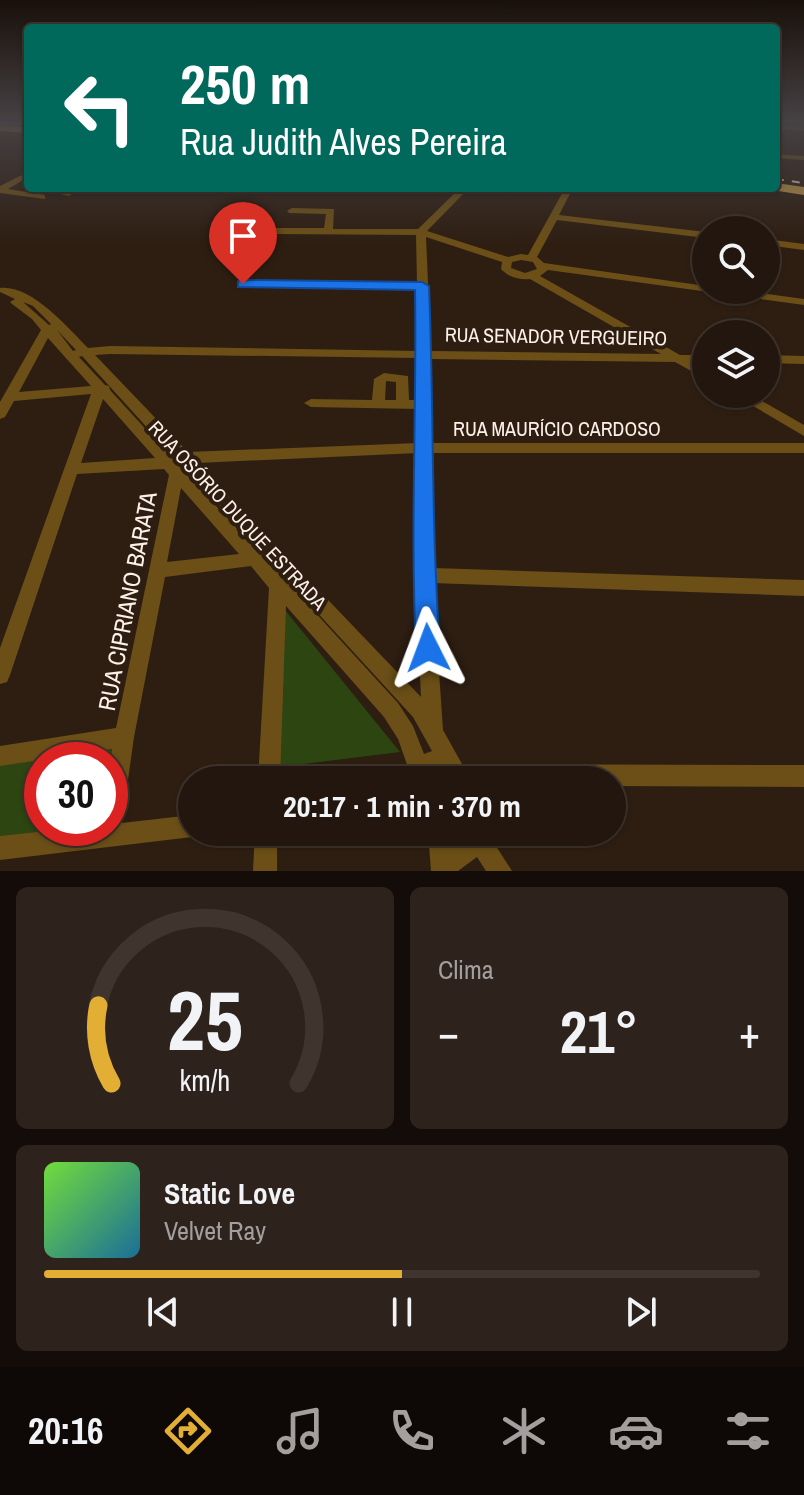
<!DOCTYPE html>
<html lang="pt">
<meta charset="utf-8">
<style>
:root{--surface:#22160e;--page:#2e231c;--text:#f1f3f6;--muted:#a29f9e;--line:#3f352e;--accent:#e3ae34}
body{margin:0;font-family:"Archivo Narrow",sans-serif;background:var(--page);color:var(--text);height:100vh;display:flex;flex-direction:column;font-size:30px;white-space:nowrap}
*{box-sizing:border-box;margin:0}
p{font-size:26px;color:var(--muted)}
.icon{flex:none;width:44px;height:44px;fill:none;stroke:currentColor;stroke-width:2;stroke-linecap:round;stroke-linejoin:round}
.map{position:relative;height:871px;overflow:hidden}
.details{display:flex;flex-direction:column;gap:16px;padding:16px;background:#130c08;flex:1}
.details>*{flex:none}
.hud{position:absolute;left:24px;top:24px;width:756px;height:168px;border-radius:8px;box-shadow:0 2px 6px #0004,0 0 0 2px var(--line);background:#00695c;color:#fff;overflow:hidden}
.tools{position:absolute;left:692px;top:216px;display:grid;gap:16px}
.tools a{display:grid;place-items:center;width:88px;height:88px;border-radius:50%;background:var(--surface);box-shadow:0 2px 6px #0004,0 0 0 2px var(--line);font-size:40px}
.speed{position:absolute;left:24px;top:742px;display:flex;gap:16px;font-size:40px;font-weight:700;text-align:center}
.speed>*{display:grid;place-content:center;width:104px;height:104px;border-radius:50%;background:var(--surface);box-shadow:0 2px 6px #0004,0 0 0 2px var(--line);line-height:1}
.speed .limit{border:12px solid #d22;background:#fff;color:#111}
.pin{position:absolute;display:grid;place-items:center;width:68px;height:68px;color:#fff;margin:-82px -34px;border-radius:50% 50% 50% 0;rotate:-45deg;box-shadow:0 0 8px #0007}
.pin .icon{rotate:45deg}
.me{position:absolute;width:88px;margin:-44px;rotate:357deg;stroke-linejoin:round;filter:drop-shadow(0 0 6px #0008)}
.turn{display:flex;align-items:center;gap:28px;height:168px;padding:0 24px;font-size:36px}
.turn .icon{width:104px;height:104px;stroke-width:2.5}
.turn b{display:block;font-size:56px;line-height:68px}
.big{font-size:60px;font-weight:800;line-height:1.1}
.details .card{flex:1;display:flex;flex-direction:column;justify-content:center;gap:12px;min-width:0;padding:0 28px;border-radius:12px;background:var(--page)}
.details .dial{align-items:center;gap:0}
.dial svg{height:208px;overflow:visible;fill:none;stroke:var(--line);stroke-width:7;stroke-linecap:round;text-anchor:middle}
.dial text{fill:var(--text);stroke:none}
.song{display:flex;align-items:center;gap:24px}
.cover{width:96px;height:96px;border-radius:12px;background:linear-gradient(135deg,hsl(100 70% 55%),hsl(200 70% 35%))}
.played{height:8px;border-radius:4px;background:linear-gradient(90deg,var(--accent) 50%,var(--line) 50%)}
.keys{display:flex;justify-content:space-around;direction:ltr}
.heat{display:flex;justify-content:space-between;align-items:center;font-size:44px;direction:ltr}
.details .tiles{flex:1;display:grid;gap:16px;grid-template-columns:1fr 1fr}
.card:last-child{grid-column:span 2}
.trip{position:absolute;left:178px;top:766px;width:448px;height:80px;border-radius:40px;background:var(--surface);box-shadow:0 2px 6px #0004,0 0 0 2px var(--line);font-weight:800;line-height:80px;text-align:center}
.dock{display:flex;height:128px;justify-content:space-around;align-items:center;background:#0e0906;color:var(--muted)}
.dock .icon{width:56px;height:56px}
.dock .active{color:var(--accent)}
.dock b{font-size:36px;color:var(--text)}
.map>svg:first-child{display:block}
</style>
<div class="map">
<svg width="804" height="871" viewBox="0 0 804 871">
<rect width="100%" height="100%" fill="#2e1e12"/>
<path fill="#2c4511" d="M285,610L400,752L279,767Z
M114,749L110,769V760H42V828H73L0,839V764Z"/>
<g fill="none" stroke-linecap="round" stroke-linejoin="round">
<path fill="#6b4f17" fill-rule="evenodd" d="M776,125L804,127V131L776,129Z
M776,154L804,156V160L776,158Z
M28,172V177L8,189L45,195V199L0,193V186Z
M36,188H55L73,193L69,196Z
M460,188H469L427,231L508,257L521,254L528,255L565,188H573L559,215L706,232V238L557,220L537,257L544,263L706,286V290H739L804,299V305L548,270L540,276L680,355H706V363H694L706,370V379L675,362L431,359L433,443H804V453H433V568L804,580V596L433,583L443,730L462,764L804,765V787L612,786V780H451L449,775L440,771L433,772L427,780H405L409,770L398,739L384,717L286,606L280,780H258L269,588L251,566L165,577L134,737L122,823L192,815V832H201L200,834L192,837L0,860V836L75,828H110L112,749L0,766V746L116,728L169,475L164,469L77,474L10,675L7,682L0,684V648L91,394L14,401L5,417L0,419V402L41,330L32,319L12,304L10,302L15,299L0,292V288C32,285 67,327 88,348L110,346L418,351L417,289L243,287L238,284L243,281L417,283L416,235L276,234L271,231L276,228H324L326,214L289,213L287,211L292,208L334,209L333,229H418ZM426,237L502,262L501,269C508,277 519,280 530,279L661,354L431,351ZM521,260L533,262L537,269L525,273L511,268L512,262ZM23,302L33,306L51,324L49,325ZM57,330L76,350L73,351ZM48,338L91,386L19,392ZM110,354L418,358L419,400H409L408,376L384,373L374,379L372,400L311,399L304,403L311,407L419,409L418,443L188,452L95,355ZM82,356L173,456L172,458L110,390L109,386L105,385L79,357ZM386,381L396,382V400H385ZM103,399L155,458L81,463ZM418,453L415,575L421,697L197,463ZM176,463H180L261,551H258ZM181,488L239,554L167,562ZM269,560L413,717L432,751L424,754L413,726L398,703L268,561Z
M766,239L804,244V250L766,245Z
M766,355L804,356V364L766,363Z
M733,394H750L804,425V436Z
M255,832H277V871H253Z
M428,832H450L452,847L465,838L463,832H487L512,871H486L477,857L458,871H431Z"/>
<path fill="#bb9245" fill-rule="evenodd" d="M0,125L28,127V133L0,131Z
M776,183L804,187V195L772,190L776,188Z"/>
<path stroke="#d5c9c0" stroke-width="2" d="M0,123L28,124"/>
<path stroke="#d5c9c0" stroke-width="2" stroke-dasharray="8 8" stroke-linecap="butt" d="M0,122L28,124
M776,179L804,183"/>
</g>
<linearGradient id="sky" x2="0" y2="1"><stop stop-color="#19100a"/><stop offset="0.5" stop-color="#464144"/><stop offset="1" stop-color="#464144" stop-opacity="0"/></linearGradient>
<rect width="804" height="243" fill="url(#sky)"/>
<path fill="#1a73e8" stroke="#114b97" stroke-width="2" d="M243,280L422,282L429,286C434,407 431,528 440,648L437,656L428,659L419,656L416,648C410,529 417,409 415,290L238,287V281Z"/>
<g text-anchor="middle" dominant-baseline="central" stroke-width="8" stroke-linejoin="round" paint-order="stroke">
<g font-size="20" fill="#fcf1e9" stroke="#2e1e12">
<text transform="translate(556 336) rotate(1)">RUA SENADOR VERGUEIRO</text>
<text x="557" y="428">RUA MAURÍCIO CARDOSO</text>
<text transform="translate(238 515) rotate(47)">RUA OSÓRIO DUQUE ESTRADA</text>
</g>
<g font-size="24" fill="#fcf1e9" stroke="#2e1e12">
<text transform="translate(127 601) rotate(-79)">RUA CIPRIANO BARATA</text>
</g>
</g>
</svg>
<div class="tools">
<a><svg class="icon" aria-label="search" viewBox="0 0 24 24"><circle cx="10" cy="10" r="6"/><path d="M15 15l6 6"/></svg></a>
<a><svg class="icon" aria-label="layers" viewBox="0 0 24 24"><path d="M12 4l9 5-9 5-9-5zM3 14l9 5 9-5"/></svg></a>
</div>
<div class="speed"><div class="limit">30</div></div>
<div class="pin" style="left:243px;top:284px;background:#d93025"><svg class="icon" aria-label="arrive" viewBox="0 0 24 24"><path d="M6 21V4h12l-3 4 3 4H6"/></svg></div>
<svg class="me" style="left:428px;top:648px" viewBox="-20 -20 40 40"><path d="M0-17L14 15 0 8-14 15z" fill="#1a73e8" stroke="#fff" stroke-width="4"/></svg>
<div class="trip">20:17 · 1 min · 370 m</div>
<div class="hud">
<div class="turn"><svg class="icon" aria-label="left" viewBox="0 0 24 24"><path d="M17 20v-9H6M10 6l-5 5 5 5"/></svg><div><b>250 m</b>Rua Judith Alves Pereira</div></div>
</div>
</div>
<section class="details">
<div class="tiles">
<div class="card dial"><svg viewBox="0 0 100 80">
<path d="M14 69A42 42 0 1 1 86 69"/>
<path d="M14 69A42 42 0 0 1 9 39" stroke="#e3ae34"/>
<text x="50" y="56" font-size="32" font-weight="700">25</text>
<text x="50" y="72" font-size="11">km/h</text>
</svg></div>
<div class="card"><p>Clima</p>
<div class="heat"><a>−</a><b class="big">21°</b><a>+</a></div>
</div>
<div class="card">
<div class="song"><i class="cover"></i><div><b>Static Love</b><p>Velvet Ray</p></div></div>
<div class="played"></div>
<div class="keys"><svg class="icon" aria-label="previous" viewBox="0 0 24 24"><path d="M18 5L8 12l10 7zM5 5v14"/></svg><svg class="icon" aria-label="pause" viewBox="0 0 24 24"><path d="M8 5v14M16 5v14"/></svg><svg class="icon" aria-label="next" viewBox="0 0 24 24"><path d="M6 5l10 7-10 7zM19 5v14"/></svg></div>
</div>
</div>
</section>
<nav class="dock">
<b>20:16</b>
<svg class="icon active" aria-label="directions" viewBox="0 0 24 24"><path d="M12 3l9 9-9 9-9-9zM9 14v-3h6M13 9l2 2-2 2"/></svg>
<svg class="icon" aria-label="music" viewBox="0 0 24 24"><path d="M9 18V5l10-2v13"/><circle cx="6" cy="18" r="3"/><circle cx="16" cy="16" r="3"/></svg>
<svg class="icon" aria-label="phone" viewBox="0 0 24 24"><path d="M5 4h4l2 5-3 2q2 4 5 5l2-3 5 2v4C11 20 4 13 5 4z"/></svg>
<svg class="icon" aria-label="climate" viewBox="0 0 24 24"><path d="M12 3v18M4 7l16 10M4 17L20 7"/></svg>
<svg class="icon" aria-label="car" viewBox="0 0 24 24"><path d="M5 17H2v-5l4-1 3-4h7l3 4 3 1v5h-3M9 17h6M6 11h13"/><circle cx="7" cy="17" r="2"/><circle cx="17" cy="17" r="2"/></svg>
<svg class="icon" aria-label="filters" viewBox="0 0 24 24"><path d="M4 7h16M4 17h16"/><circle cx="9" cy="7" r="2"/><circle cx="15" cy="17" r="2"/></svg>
</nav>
